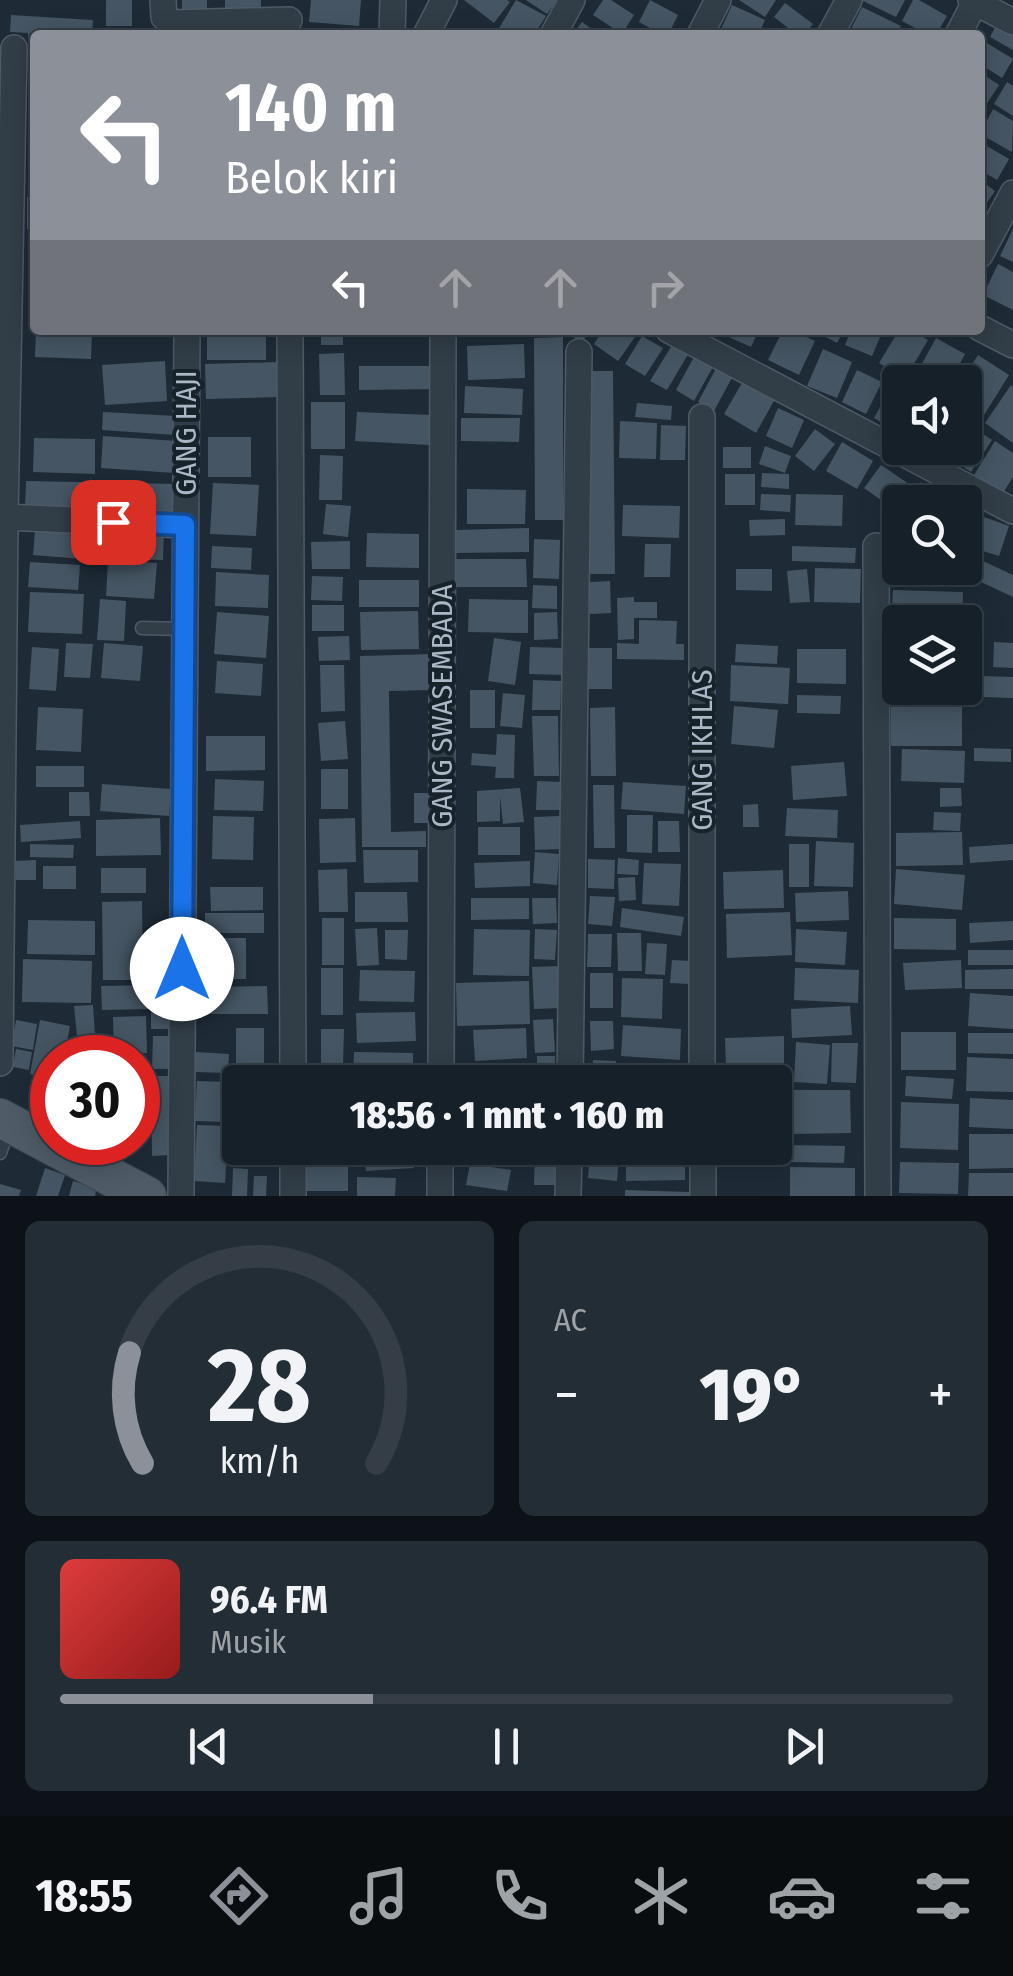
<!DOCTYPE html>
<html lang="id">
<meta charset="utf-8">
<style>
:root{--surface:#162029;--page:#232d35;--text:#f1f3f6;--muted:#9ea3a8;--line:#353e46;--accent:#8c9099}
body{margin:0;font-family:"Fira Sans Condensed",sans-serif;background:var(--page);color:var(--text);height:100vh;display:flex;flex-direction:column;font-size:38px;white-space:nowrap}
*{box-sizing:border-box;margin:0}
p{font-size:32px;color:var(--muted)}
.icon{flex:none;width:55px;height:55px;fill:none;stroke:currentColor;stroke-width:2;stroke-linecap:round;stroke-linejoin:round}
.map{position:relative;height:1196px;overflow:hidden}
.side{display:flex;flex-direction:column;gap:25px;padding:25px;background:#0c1217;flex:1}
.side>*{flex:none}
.top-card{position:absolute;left:30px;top:30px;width:955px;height:305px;border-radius:10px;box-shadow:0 5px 25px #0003,0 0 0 2px var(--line);background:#8c9099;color:#fff;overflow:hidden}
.buttons{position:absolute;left:882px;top:365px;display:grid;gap:20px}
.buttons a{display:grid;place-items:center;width:100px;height:100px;border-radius:10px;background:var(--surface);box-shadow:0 5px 25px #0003,0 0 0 2px var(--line);font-size:50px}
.speed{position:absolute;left:30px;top:1035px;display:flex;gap:20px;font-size:50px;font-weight:700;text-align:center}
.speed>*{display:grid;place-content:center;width:130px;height:130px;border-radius:50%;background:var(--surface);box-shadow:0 5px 25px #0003,0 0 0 2px var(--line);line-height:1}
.speed .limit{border:15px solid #d22;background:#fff;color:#111}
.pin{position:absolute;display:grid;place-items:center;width:85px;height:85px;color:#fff;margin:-42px;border-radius:20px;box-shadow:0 5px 15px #0006}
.me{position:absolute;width:110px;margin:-55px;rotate:0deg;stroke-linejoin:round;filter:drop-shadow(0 0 8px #0008)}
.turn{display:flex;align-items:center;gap:35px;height:210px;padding:0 30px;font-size:45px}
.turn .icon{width:130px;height:130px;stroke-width:2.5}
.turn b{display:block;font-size:70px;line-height:85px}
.lanes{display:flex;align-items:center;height:95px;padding:0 30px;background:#0003;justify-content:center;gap:50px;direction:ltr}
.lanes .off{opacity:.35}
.big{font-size:75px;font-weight:800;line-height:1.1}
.side .widget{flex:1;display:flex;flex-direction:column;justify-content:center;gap:15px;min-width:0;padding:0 35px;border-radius:15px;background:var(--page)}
.side .dial{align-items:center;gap:0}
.dial svg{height:260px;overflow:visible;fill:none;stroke:var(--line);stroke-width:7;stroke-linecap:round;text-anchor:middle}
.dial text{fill:var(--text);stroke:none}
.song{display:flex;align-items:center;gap:30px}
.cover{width:120px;height:120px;border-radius:15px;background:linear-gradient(135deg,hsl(0 70% 55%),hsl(0 70% 35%))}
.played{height:10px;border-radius:5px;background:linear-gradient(90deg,var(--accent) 35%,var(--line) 35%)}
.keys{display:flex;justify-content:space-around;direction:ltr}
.heat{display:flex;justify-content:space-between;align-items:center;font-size:55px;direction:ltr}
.side .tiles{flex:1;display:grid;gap:25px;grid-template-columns:1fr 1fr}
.widget:last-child{grid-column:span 2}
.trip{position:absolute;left:222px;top:1065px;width:570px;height:100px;border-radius:10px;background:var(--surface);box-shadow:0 5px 25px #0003,0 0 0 2px var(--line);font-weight:800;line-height:100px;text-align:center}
.tabs{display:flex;height:160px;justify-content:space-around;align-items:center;background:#090d10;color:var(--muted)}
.tabs .icon{width:70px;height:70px}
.tabs .selected{color:var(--accent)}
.tabs b{font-size:45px;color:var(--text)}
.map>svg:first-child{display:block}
</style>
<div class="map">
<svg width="1013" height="1196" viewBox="0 0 1013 1196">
<rect width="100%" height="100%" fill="#1e2b37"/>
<path fill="#455563" d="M106,0H132V26H106Z
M182,0H207V10H182Z
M225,0H261V9H225Z
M311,0H361L359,26L309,22Z
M464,0H507L510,2L494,23Z
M516,0L546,16L534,35H495Z
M526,0H557L547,14Z
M603,0H611L634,15L622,34L593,15Z
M650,0L678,15L668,35H663L639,22Z
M739,0H776L765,17Z
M861,0H905L896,17Z
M913,0H919L947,16L936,35H928L902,21Z
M785,3L813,24L804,35H797L774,17Z
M732,5L765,20L758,35H735L721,29Z
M862,7L901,26L896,35H848Z
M11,15L93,20L92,35H35V47L28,46V33L10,32Z
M1000,18L1013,25V50L990,37Z
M582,22L600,35H572Z
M982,40L1013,59L1002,78L980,64V43Z
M980,72L999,85L984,108L980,105Z
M1007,82L1013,86V116L994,104Z
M993,109L1013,121L1012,152L980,134Z
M980,142L1009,159L997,180L980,170Z
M980,180L995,191L980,213Z
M27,197H35V229H27Z
M1013,229V262L1000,256Z
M998,264L1013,272V310L983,295Z
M31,268H35V310H31Z
M36,330H92L91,359L35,357Z
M207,330H266V360H207Z
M321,330H343V345H321Z
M564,330H591L581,343Z
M603,330H640L618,361L594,344Z
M713,330H759L751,347Z
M783,330H792L815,341L799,375L768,360Z
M813,330H844L837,343Z
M851,330H883L872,356L845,345Z
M899,330H911L928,340L905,379L879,363Z
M642,336L663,348L645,376L625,364Z
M563,337V520H535L534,338Z
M936,338L965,354L950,382H912Z
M674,342L690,351L667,390L650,381Z
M524,344L525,378L468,380L467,346Z
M823,349L852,362L837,398L807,386Z
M344,353L345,395H320L319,354Z
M695,355L714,365L694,401L676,390Z
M978,355L1009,375L981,420L965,411V382H961Z
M165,361L167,401L105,405L102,365Z
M278,362L279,397L206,399L205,364Z
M719,363L735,372L714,411L698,402Z
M359,366H439V389L359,390Z
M857,370L882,382L866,414L842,402Z
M588,371H613L615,574H589Z
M743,381L775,399L756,433L724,414Z
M1011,385L1013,387V443L985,423Z
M465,386L523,389L522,415L464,413Z
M889,391L900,397V433L874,418Z
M311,402H345V449H311Z
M637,403L672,406L671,420L635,417Z
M778,408L804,420L792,448L766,436Z
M103,412L176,416L175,435L102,430Z
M357,412L431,415L430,445L355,441Z
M461,418H520L519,442L461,441Z
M620,421L657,423L656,459L619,458Z
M965,422L992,440L971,472L945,455L949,448H965Z
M661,425L686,426L685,460H660Z
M815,429L835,444L814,471L795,456Z
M103,436L177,441L175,473L101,468Z
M208,437H251V477H208Z
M34,438L95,439V474L33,472Z
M995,441L1013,453V477L1003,493L974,475Z
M842,442L873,461L857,489L826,471Z
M765,446L791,456L785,473L759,464Z
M723,447H751V468H723Z
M320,455L343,456L342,500H319Z
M881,465L912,486L895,510L864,488Z
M762,473L789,474V489L761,487Z
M725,474H755V505H725Z
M26,481L175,484V512L25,509Z
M920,482L948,496L945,502H909Z
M213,483L259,485L256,536L210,534Z
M467,489L526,490L525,524H467Z
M761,494L791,495L790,512L760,510Z
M796,494L843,495L842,526L795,525Z
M326,504L351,506L348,537L323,534Z
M623,505L680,506L679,538L622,536Z
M981,516L1009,526L999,556L970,547Z
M36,519L86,523L83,559L33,555Z
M785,519V535L750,536L749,520Z
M97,527L164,528L163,560L96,558Z
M529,528V552L456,553V530Z
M367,533L419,534V568L366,567Z
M534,539L560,540L559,579L533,578Z
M350,541V569H312L311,542Z
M645,544H671L670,577H644Z
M212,546L252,548L251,570L211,568Z
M792,546L856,548L855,563L792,561Z
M972,556L1013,575V597L964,574Z
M456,559H526L527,587H456Z
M108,560L157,563L154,599L106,596Z
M900,561V568H952L953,583L896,587L895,562Z
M30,562L80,565L78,590L28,587Z
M815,568L861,569L860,603L814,602Z
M736,569H772V591L736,590Z
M807,569L810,602L790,603L787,571Z
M216,572L269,575L268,608L215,606Z
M312,576L343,577L342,601L311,600Z
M359,580H419V607H359Z
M610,581L611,613L590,614L589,582Z
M533,585L557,586V609L532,608Z
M893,590L963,592L962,622H900V629H891Z
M30,592L84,594L82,634L28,632Z
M634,597V602H657V618H634V639L618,640L617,598Z
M100,599L126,601L124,641L97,640Z
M469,599L528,600V633L468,632Z
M312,605H344V631H312Z
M418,611L419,649L361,650L360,612Z
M217,612L269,616L266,658L214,654Z
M557,612L558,639L534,640V613Z
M639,620L677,621L676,644H684V660L617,659V643L639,644Z
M349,636L350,660L319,661L318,637Z
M494,638L521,642L515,685L488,681Z
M994,642L1013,643V668L993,667Z
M66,643L93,644L90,678L64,677Z
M104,643L143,646L140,681L101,678Z
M736,644L778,646L777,664L735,662Z
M32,647L59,649L56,691L29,689Z
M530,647L565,648V675L529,674Z
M583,648H612V689H582Z
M797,649H846V684L797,683Z
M433,654V690L389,691L391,832L426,831V847H362L360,656Z
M217,661L263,664L261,696L215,693Z
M320,665H344L345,711L321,712Z
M731,665L790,668L788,704L730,701Z
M981,676L1013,677V698L981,697Z
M533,680L561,681L560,710H532Z
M470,690H495V728H470Z
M503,693L525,695L522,728L500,726Z
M797,695L841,696L840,714L797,713Z
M734,706L778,710L774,748L731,744Z
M891,706H962V746H891Z
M38,707L83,709L81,752L36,750Z
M615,707L616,776H591L590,708Z
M532,716H558L559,776H534Z
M345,721L348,759L321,761L318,723Z
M497,734L515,735L514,778H495L496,767L471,765L472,753L496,755Z
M206,736H265V770L206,771Z
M974,748L1011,749V762L974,761Z
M902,749L965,751L964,783L901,781Z
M844,762L847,796L793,800L791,766Z
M36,766H84V787H36Z
M321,769H348V809H321Z
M215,779L264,781L263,811L214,810Z
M537,781L565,782L564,810H536Z
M623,782L686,786L684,814L621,809Z
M102,784L171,789L169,816L100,811Z
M593,785H614L615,848H594Z
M520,788L524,822L503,824L500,796V821L477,822V791Z
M940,788H961L962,806L940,807Z
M69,792H89L90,816H69Z
M414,793H431V823H414Z
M758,804L759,827H743V805Z
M787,808L838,810L837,838L785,836Z
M934,812L961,813L960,831L933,830Z
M627,815H653L652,853L627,852Z
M213,816L254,817L253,860L212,859Z
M560,816L561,849L535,850L534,817Z
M160,818L161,855L96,856V820Z
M355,818L356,862L320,863L319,819Z
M80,821L81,838L21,842L20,825Z
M658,821H679L680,852H658Z
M478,827H520V855H478Z
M962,832L963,865L896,866V833Z
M816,841L854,843L853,887L814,886Z
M30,844L74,845L73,858L30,857Z
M789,844H809V887H789Z
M1013,844V860L970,863L969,847Z
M363,850H418V882L364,883Z
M535,852L559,854L557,885L533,883Z
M618,858L639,860L638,875L617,874Z
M588,859L615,860L614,889L588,888Z
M36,860V880H16L15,861Z
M530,861V886L475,888L474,863Z
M644,863L681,864L679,906L642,904Z
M43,866H76V889H43Z
M101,868H146V893H101Z
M347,869L348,912H319L318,870Z
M896,869L965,875L962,910L894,904Z
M783,870L784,908L724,909L723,872Z
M635,877L636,900L619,901L618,878Z
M210,887H263V910L211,911Z
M848,891L849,920L796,922L795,893Z
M355,892H407L408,922H355Z
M590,896L615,897L612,926L588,924Z
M471,898H529V919L471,920Z
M532,898H556L557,923L533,924Z
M142,901L143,980H103L102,902Z
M622,908L684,917L681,936L620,927Z
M790,912L792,955L727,958L726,914Z
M205,913H264V933H205Z
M322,918H344V965H322Z
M894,918L956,919V950L894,949Z
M28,920L95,921V955L27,954Z
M1013,921V940L970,943L969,923Z
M377,928L379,965L357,966L355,929Z
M474,929L530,930L529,976L473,975Z
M535,929L557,930L555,960L534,959Z
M796,929L847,932L845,965L795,962Z
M385,930H408L407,960L385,959Z
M617,933H641L642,971H618Z
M588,934H612L611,967H587Z
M210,938H246V979H210Z
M647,943L667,944L665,975L645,974Z
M968,950H1013V965H968Z
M23,959L92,961L91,1003L22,1002Z
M672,960L692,961L690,984L670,983Z
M961,960L962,988L905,990L903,963Z
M559,966L561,1008L534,1009L532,967Z
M321,968H343V1015H321Z
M795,968L859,970L858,1003L794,1000Z
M1013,969V989H965V970Z
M360,970L415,971L414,1002L359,1001Z
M590,973H613V1008H590Z
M622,978L663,979L662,1019L621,1017Z
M529,981L530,1024L457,1026L456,983Z
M148,985V1009L102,1010L101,986Z
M267,986L268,1014H207V987Z
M970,993L1013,996V1029L968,1026Z
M151,1000H169V1029H151Z
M93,1005L95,1035L77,1036L74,1006Z
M850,1006L852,1035L792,1038L791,1009Z
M415,1012L416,1041L357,1043L356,1013Z
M146,1016L147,1053H114L113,1017Z
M553,1019L555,1052L535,1053L533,1020Z
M16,1020L37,1024L33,1050L11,1046Z
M40,1020L70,1026L64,1058H52V1079L30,1074Z
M590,1021H613L614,1049L591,1051Z
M623,1025L681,1029L680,1060L621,1056Z
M236,1028H264V1082H240V1093H236Z
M526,1028L527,1058L475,1061L473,1030Z
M321,1029H344L343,1065H321Z
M901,1032H956V1070H901Z
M968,1033H1013V1054L968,1053Z
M153,1036H173L172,1069H152Z
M784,1036V1065L726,1067L725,1038Z
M796,1042L830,1045L827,1084L794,1082Z
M832,1043H858L856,1083L831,1082Z
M16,1049L32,1052L29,1070L13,1067Z
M196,1052L229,1054L228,1073L195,1072Z
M354,1052L413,1053V1082L353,1081Z
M537,1056H555V1082H537Z
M967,1057L1013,1059V1092L966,1091Z
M593,1060L616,1061L615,1082H592Z
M624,1064L678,1065L677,1082H623Z
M680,1066H694V1082H679Z
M534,1067V1082H468V1069Z
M323,1070L348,1071L347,1082H322Z
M151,1076H171V1155L152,1156Z
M906,1076L954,1079L952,1099L905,1096Z
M197,1081L227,1082L225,1122L195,1121Z
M775,1081H782L781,1118H775Z
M138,1084H149L147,1139L138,1138Z
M791,1090H850L851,1133L792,1134Z
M970,1098L1013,1100V1129L969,1127Z
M901,1102L959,1104L958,1150L900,1148Z
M235,1106H240V1148H253V1163H235Z
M780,1121L782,1151L735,1154V1148H775V1122Z
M197,1125L228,1126L225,1183L194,1181Z
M969,1134H1013V1168L969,1169Z
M791,1145L845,1146L844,1163L791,1162Z
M256,1148H270V1164L256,1165Z
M364,1148H413L414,1168L366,1171Z
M468,1148H517L516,1164L467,1160Z
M535,1149L559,1150L558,1185H534Z
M348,1150V1191H303V1151Z
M685,1151V1180L626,1181V1152Z
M590,1152L619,1155L617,1181L588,1178Z
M900,1162L959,1163L958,1194L899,1193Z
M470,1164L511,1170L507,1191L466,1185Z
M790,1167L855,1168V1196H790Z
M45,1168L65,1175L58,1196H36Z
M233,1168L248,1169L247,1196H232Z
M969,1173H1013V1196H968Z
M254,1176H267L266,1196H253Z
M357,1177L396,1178L395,1196H357Z
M73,1181L97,1187L95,1196H69Z
M0,1184L21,1190L19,1196H0Z
M625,1190L690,1192V1196H625Z"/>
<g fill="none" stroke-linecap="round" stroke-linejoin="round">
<defs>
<path id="service" d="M142,628L184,629
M75,1058L78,1045
M0,1153L9,1126"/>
<path id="minor" d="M163,0L164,17L170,23L289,20
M971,0L1013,22
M392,35L393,0
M426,35L444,0
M553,35L572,0
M700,35L718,0
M830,35L849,0
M958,35L975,2
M980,255L1013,193
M980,328L1013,345
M290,330L293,1082
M669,330L1013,511
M702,417V1082
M5,517L185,525
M876,546L878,1196
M0,1063L5,517L14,48
M441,1082L443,330
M570,1082L579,352
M703,1148V1196
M181,1196L187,330
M293,1196V1148
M440,1196V1148
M568,1196L569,1148"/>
<path id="primary" d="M0,1118L147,1196"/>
</defs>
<use href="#service" stroke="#4f5a66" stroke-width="15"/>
<use href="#minor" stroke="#4f5a66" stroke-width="28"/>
<use href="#primary" stroke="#3b4651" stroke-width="40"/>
<use href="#service" stroke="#313d47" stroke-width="12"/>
<use href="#minor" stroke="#313d47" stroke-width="25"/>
<use href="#primary" stroke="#4f5c68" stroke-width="38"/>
</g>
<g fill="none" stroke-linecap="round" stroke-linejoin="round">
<defs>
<path id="route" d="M113,522L185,525L182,969"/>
</defs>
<use href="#route" stroke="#114b97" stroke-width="25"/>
<use href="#route" stroke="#1a73e8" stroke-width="18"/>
</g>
<g text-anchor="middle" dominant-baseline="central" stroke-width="8" stroke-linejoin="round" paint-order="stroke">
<g font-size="30" fill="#abb7c5" stroke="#17222b">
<text transform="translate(186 433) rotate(-90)">GANG HAJI</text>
<text transform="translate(442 706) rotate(-90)">GANG SWASEMBADA</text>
<text transform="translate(702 750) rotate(-90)">GANG IKHLAS</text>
</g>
</g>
</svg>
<div class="buttons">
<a><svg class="icon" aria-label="sound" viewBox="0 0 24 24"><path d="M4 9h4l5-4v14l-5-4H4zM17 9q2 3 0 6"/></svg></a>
<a><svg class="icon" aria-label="search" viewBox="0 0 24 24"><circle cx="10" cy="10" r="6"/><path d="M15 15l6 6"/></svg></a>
<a><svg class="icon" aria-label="layers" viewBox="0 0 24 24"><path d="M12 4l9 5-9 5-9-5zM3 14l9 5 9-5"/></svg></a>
</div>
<div class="speed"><div class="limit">30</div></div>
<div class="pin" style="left:113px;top:522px;background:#d93025"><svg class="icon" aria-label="arrive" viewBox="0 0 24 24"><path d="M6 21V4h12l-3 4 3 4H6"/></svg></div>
<svg class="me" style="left:182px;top:969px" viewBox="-20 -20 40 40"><circle r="19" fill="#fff"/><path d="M0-13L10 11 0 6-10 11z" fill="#1a73e8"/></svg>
<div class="trip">18:56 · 1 mnt · 160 m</div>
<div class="top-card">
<div class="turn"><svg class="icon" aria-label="left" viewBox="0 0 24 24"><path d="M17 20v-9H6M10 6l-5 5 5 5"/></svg><div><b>140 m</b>Belok kiri</div></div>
<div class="lanes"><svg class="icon" aria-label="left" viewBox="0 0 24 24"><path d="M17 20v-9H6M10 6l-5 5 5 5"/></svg><svg class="icon off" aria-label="ahead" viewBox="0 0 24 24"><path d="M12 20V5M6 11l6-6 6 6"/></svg><svg class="icon off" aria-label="ahead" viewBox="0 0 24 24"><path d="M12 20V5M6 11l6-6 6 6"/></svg><svg class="icon off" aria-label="right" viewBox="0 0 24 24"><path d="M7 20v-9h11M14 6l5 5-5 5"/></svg></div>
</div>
</div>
<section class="side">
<div class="tiles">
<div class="widget dial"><svg viewBox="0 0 100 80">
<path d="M14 69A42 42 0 1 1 86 69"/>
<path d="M14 69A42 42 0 0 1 10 35" stroke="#8c9099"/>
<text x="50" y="56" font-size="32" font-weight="700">28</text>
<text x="50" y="72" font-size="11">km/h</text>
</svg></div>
<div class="widget"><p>AC</p>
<div class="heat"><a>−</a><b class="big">19°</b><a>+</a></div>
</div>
<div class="widget">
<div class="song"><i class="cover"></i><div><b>96.4 FM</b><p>Musik</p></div></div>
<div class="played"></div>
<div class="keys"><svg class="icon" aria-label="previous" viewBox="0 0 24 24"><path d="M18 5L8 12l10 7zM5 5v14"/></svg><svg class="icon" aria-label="pause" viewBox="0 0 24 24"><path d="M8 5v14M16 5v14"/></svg><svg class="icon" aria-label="next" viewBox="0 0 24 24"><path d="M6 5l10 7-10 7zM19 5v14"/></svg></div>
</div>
</div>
</section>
<nav class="tabs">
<b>18:55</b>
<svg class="icon selected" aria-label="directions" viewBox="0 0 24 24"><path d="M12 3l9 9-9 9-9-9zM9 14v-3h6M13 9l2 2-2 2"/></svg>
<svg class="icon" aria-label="music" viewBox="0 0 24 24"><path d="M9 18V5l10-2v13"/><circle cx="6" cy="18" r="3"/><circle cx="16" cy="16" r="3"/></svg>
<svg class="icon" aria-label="phone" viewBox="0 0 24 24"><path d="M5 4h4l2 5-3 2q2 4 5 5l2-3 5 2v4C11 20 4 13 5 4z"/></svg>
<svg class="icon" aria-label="climate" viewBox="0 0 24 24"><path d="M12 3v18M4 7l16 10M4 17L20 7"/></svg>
<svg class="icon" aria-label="car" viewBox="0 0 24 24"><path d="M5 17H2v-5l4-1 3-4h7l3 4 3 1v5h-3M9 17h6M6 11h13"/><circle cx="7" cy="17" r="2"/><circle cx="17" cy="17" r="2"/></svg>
<svg class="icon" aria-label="filters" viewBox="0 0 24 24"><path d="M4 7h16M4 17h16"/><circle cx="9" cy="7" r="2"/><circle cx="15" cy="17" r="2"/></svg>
</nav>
